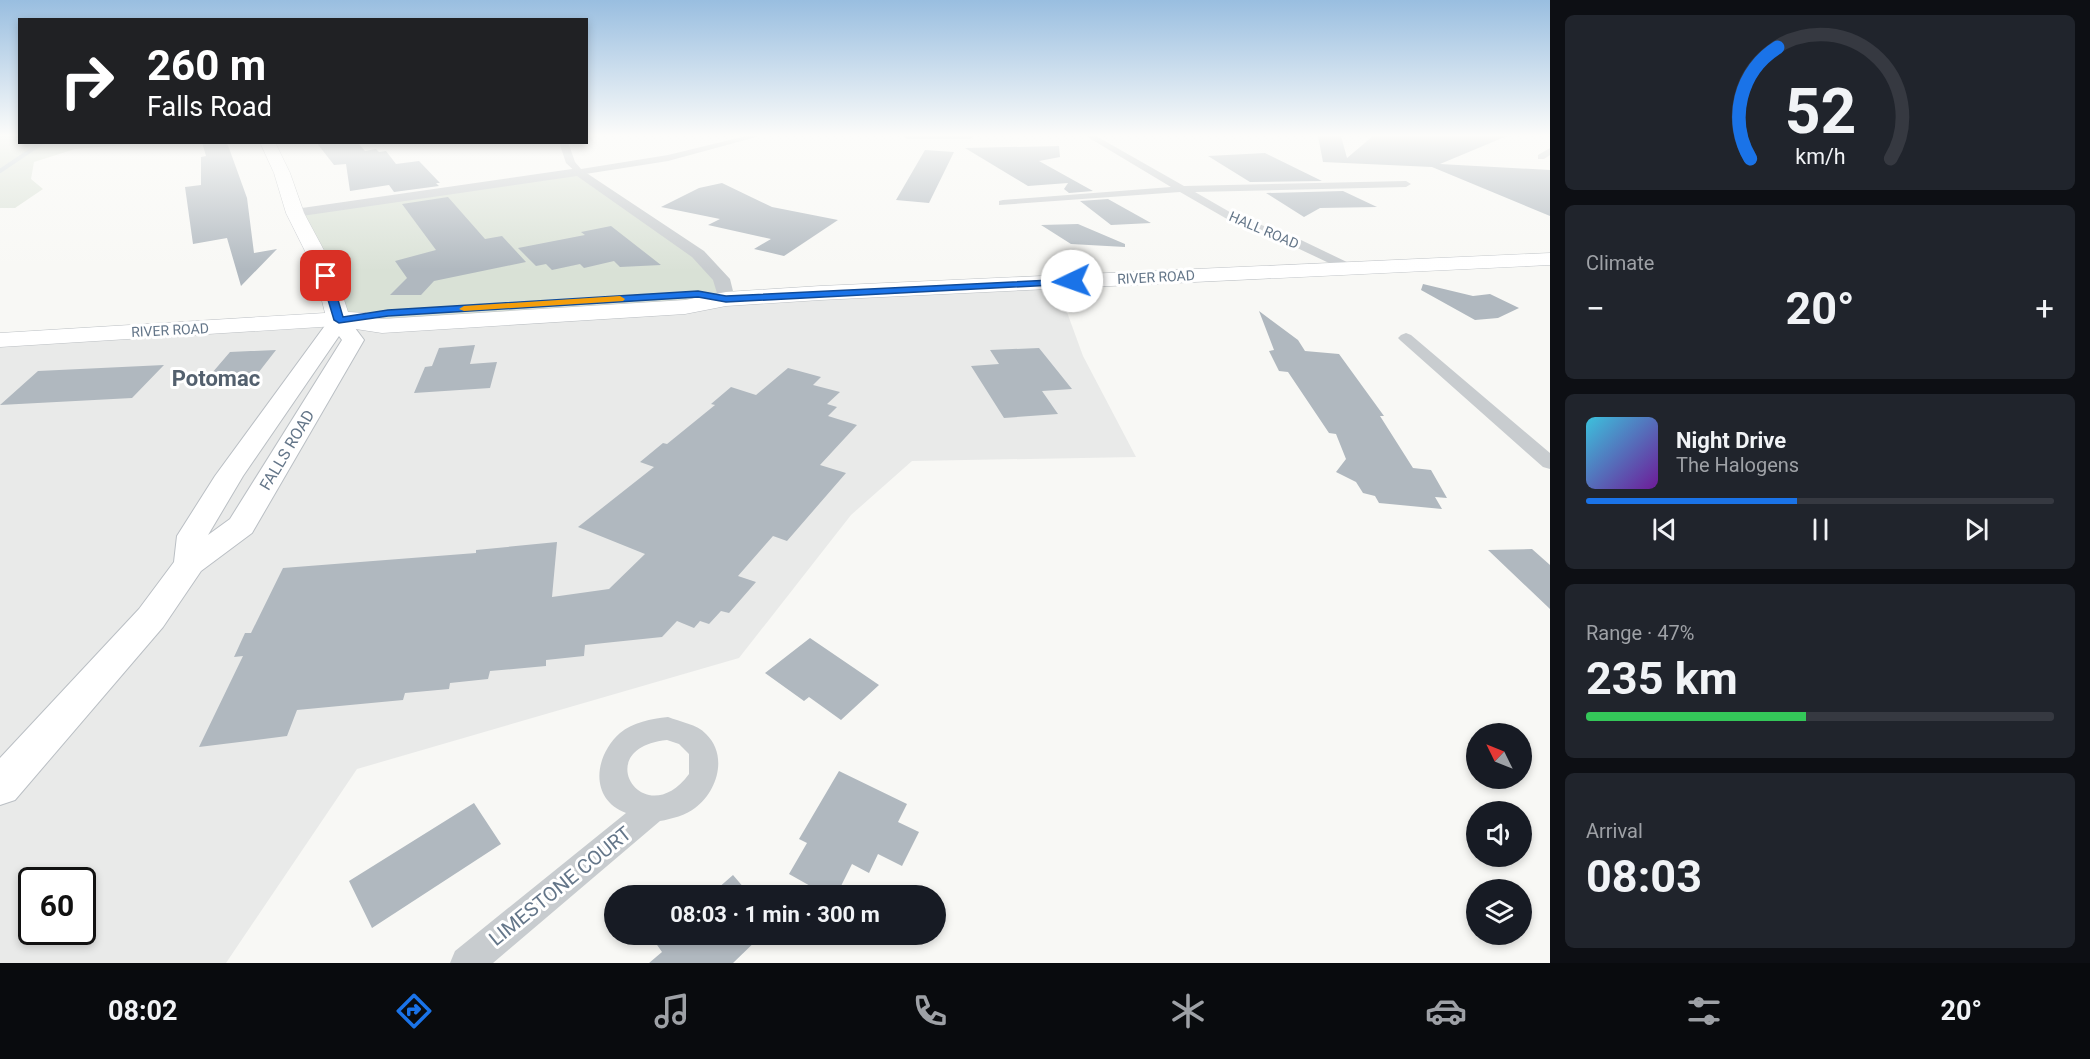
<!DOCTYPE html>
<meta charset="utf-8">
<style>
:root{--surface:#171b24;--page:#20242c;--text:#f1f3f6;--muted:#9ea1a6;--line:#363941;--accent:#1a73e8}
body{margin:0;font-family:Roboto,sans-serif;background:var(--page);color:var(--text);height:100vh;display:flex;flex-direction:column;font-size:22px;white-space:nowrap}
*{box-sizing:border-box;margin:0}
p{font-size:20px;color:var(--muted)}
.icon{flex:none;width:33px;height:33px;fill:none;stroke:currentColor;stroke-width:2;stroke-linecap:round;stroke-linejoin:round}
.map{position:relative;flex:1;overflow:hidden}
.panel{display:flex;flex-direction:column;gap:15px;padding:15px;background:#0d0f14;width:540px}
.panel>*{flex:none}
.guide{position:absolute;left:18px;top:18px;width:570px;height:126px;border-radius:0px;box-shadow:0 3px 9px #0003;background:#202124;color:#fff;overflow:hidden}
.needle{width:39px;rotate:313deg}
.tools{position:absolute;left:1466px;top:723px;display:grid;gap:12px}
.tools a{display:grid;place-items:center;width:66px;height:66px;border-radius:50%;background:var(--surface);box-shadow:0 3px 9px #0003;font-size:30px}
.speed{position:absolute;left:18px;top:867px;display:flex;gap:12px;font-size:30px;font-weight:700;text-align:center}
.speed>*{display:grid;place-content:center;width:78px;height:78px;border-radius:50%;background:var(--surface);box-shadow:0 3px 9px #0003;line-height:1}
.speed .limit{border:3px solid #111;border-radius:9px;background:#fff;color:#111}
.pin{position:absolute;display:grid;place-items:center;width:51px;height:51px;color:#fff;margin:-26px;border-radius:12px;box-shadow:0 3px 9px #0006}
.me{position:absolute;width:66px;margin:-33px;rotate:267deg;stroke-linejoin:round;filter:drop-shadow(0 0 4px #0008)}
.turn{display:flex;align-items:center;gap:21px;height:126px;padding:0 30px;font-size:27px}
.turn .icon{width:78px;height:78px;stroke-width:2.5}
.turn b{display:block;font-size:42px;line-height:51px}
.big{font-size:45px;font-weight:700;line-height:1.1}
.panel .card{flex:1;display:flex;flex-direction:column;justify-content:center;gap:9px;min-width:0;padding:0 21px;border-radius:9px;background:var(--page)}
.panel .dial{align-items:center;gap:0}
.dial svg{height:156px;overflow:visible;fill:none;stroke:var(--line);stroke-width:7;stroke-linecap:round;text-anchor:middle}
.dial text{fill:var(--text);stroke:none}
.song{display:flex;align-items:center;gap:18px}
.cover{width:72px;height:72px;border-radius:9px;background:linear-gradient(135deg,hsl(190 70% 55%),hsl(280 70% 35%))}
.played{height:6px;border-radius:3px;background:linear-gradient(90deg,var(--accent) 45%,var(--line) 45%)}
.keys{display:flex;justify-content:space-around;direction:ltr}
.heat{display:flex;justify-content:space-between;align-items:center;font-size:33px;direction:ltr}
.charge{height:9px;border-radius:4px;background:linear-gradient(90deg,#34c759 47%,var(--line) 0)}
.trip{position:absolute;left:604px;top:885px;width:342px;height:60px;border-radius:30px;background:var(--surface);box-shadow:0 3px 9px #0003;font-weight:700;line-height:60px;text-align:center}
.tab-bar{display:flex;height:96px;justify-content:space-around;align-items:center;background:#090b0e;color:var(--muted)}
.tab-bar .icon{width:42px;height:42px}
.tab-bar .on{color:var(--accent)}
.tab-bar b{font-size:27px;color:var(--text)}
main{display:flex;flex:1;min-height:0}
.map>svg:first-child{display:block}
</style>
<main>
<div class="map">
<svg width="1550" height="963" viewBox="0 0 1550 963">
<rect width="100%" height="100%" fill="#f8f8f5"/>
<path fill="#e9eae9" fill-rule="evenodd" d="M1056,282L1083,356L1136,457L912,461L851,515L739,658L357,769L226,963H0V336L685,307ZM32,880H82V932H32Z"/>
<path fill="#d9e1d6" d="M0,136H19L20,142L146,143L75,149L34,162L31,179L43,189L15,208H0Z
M579,172L698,254L726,299L685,307L339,320L295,213Z"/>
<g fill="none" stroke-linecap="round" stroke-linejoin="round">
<path stroke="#c2cdd3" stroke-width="4" d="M0,171L43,142"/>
</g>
<path fill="#b0b8bf" d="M1318,136H1341L1347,158L1373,136H1507L1440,164L1550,170V216L1432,167L1323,162Z
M202,142H226L229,148L247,198L254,253L277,249L241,286L227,238L193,244L185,187L201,185V157L206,156Z
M316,142H357L365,151L376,149L379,152L386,151L396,164L419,161L440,183H436L439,186L394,192L389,185L350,191L346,164L334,165Z
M1059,146L1060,157L1039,161L1093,191L1069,193L1064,189L1068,183L1028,186L965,148Z
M925,150L954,152L929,203L896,200Z
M1265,153L1322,181L1250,182L1208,156Z
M722,183L772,207L838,220L784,256L754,249L771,239L708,225L720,219L661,207L699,188Z
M1343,191L1377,207L1320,208L1304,217L1266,193Z
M448,197L485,239L502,236L526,262L434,281L421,295H390L407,278L395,261L436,250L402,204Z
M1108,199L1151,223L1111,225L1080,201Z
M1078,224L1125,244V247L1071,244L1041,225Z
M611,226L661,265L620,267L614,261L584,268L580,264L552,270L546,264L536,266L518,248L585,235L581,232Z
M1423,284L1473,296L1490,294L1519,308L1498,318L1475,320L1421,290Z
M1259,311L1298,340L1305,351L1339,354L1384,416H1380L1413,468L1431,470L1447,498L1435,497L1442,509L1379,503L1375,496L1363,493L1356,482L1336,472L1346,459L1336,434L1329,433L1288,372L1279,371L1269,351L1274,350Z
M475,345L470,364L497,362L490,388L414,393L425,367L432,366L439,348Z
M1039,348L1072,389L1042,391L1058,414L1004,418L971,366L999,364L990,350Z
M276,350L255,377L206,380L230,352Z
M164,365L132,398L0,405L38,371Z
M788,368L821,377L813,385L840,392L827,404L837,407L828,416L857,425L820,465L846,473L787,541L773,536L738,576L756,582L729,613L721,611L709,624L700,621L694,628L677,621L662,637L585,645L584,656L546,660V666L490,671L488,679L450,683L449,689L405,693L403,700L297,710L287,736L199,747L243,656L234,657L245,633H251L283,568L476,553V550L557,542L552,597L609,589L645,554L578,527L654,467L640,462L663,443L667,444L715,405L711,404L731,387L756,395Z
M1532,549L1550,565V609L1488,550Z
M810,638L879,685L841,720L809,697L804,701L765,673Z
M839,771L907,804L898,822L919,832L902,866L878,854L869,873L852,864L836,896H828L789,874L807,843L799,839Z
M474,803L501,844L372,928L349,881Z
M733,875L751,896H709Z
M664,934H763L733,963H649L662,952L655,942Z"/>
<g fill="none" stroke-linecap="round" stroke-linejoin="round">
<defs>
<path id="secondary" d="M339,314L346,316L364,340L252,533L201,571L163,627L15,800L0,805V758L139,609L174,562L177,536L215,476L332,316ZM339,336L342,340L230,519L208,535L243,476Z"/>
<path id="primary" d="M260,142H275L290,173L304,213L334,269L348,312L366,313L369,317L382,319L685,300L726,292L820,286L1550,253V265L820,300L726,306L685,314L382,333L336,326L0,347V333L325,313L314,269L286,213L274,173Z"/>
</defs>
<use href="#secondary" stroke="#babfc4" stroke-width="2"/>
<use href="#primary" stroke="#bbbfc3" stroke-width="1"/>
<path fill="#c8cccf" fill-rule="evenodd" d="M746,136H760L668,161L579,175L566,163L559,142H568L575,162L581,169L668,155Z
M903,136H974L970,139H907Z
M1086,136H1096L1184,186L1406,181L1411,184L1406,187L1195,192L1235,215L1301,240L1351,264L1352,267L1346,271L1293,246L1227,219L1180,192L999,205V201L1003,200L1171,187Z
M1550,148V155L1544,159H1538V155Z
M1406,333L1411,335L1550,453V469L1543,467L1401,341L1398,338L1401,335Z
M668,717C680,722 697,724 706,734C728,755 718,791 695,808C686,815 672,819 660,821L493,963H450L455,951L626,813C589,799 594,756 620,733C633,722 651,719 668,717ZM667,740L679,744L689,754V774C644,835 588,748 667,740Z"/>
<path fill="#c8cccf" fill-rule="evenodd" d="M579,168L704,251L730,279L735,299L732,303H720L713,280L692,257L577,176L295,217L288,213L295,209Z"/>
<use href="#secondary" fill="#fff" fill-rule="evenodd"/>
<use href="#primary" fill="#fff" fill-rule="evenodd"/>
</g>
<linearGradient id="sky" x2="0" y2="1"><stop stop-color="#99bee0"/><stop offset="0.5" stop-color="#fcfcfa"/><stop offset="1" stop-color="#fcfcfa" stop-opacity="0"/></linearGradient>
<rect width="1550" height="271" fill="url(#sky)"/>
<path fill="#1a73e8" stroke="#114b97" stroke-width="1.5" d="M326,273L331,276L343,317L388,310L698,291L726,296L1072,279L1077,281L1072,284L726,302L698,297L388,316L339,323L334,320L321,276Z"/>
<path fill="#f59e0b" d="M620,296L625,299L623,301L464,311L459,309L464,306Z"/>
<g text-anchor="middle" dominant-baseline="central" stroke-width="6" stroke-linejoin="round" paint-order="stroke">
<g font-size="14" fill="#647689" stroke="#fff">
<text transform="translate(1264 230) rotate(23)">HALL ROAD</text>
<text transform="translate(1156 277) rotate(-3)">RIVER ROAD</text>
<text transform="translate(170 330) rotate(-3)">RIVER ROAD</text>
</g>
<g font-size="16" fill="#647689" stroke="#fff">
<text transform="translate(287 450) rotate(-59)">FALLS ROAD</text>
</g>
<g font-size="20" fill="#647689" stroke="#fff">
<text transform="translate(560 886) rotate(-39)">LIMESTONE COURT</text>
</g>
<g font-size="22" font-weight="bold" fill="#53606e" stroke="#fff">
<text x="216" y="378">Potomac</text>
</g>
</g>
</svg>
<div class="tools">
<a><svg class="needle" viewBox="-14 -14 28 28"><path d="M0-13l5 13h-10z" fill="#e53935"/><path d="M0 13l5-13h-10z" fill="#9ea1a6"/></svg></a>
<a><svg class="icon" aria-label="sound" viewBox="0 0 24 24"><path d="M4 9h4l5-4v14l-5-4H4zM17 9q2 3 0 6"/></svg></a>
<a><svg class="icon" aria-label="layers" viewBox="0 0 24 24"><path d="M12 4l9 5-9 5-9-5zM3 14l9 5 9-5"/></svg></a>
</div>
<div class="speed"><div class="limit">60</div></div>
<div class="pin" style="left:326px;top:276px;background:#d93025"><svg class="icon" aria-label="arrive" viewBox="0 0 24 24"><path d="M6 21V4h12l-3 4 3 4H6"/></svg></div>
<svg class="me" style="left:1072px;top:281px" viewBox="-20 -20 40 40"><circle r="19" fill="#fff"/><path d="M0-13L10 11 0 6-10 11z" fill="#1a73e8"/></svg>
<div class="trip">08:03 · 1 min · 300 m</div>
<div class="guide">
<div class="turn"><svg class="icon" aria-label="right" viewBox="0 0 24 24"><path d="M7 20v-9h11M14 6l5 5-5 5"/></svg><div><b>260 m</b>Falls Road</div></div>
</div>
</div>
<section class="panel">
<div class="card dial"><svg viewBox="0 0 100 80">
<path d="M14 69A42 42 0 1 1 86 69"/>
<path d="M14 69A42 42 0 0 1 28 12" stroke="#1a73e8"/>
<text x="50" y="56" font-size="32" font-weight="700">52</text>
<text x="50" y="72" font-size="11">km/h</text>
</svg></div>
<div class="card"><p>Climate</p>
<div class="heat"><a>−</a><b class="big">20°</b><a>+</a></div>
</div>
<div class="card">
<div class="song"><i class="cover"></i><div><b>Night Drive</b><p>The Halogens</p></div></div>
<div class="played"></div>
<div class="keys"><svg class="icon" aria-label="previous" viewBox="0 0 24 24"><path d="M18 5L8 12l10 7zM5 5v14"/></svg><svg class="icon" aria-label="pause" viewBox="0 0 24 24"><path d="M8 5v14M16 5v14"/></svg><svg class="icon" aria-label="next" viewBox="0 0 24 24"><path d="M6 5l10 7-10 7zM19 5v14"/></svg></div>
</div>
<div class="card"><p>Range · 47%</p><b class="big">235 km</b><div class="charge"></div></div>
<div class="card"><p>Arrival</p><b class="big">08:03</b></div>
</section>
</main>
<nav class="tab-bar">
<b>08:02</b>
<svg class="icon on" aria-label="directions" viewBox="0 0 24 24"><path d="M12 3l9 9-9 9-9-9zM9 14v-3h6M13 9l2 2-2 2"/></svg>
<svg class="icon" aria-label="music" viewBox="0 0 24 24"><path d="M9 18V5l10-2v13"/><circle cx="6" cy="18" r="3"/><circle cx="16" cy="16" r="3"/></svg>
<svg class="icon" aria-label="phone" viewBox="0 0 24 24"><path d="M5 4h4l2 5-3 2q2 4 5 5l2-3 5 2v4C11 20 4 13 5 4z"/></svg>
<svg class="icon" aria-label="climate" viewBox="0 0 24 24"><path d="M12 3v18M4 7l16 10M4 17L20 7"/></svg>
<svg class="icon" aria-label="car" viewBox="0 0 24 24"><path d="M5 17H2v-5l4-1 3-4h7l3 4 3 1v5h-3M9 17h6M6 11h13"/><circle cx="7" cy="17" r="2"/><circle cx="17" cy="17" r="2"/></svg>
<svg class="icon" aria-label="filters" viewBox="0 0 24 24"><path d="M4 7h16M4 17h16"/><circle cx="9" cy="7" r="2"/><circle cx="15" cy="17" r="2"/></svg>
<b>20°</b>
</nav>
